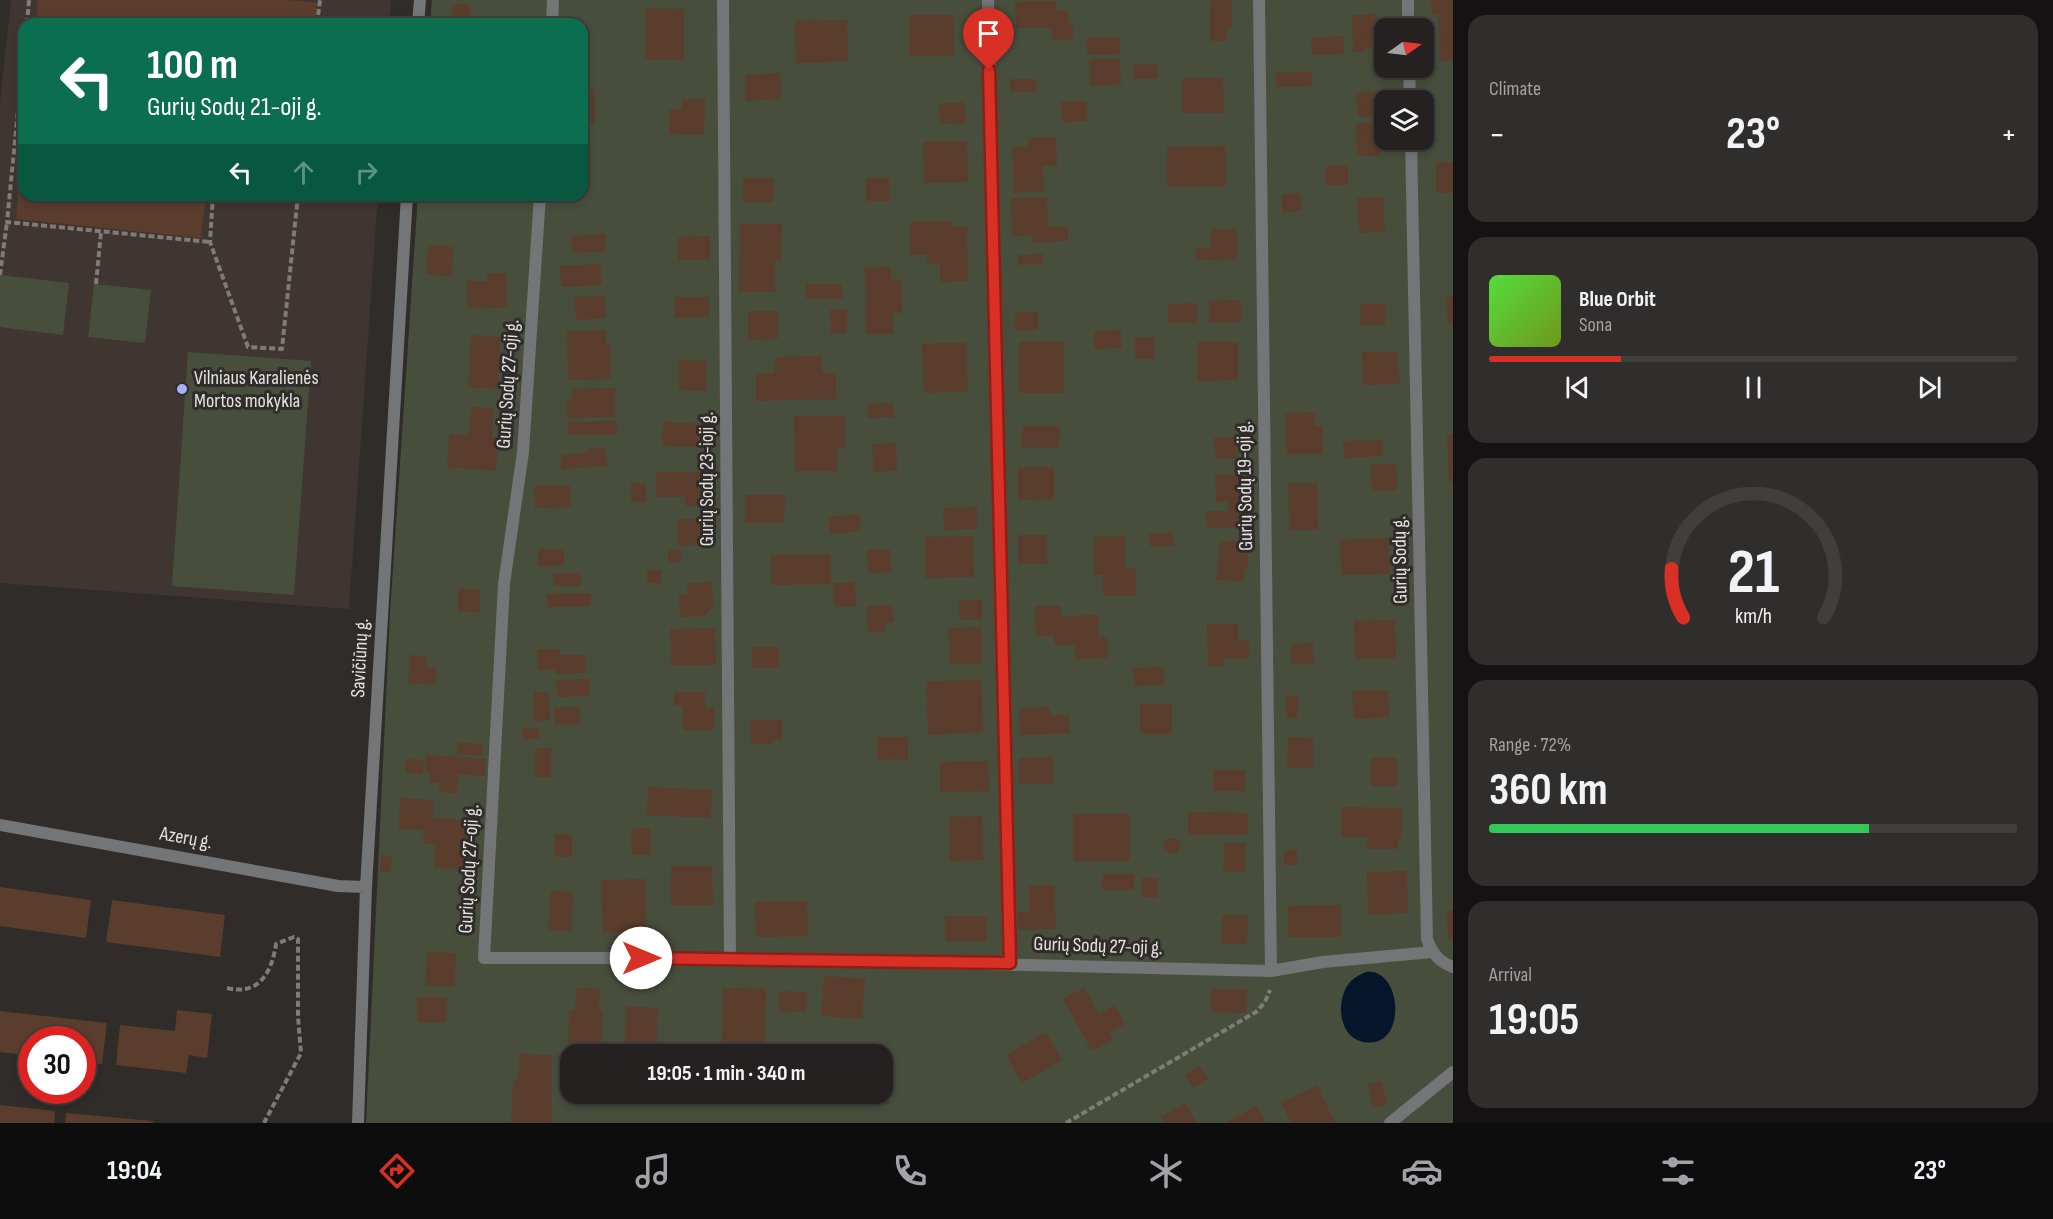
<!DOCTYPE html>
<meta charset="utf-8">
<style>
:root{--surface:#242120;--page:#302e2d;--text:#f1f3f6;--muted:#a3a3a5;--line:#413e3e;--accent:#d93025}
body{margin:0;font-family:"Sofia Sans Condensed",sans-serif;background:var(--page);color:var(--text);height:100vh;display:flex;flex-direction:column;font-size:22px;white-space:nowrap}
*{box-sizing:border-box;margin:0}
p{font-size:20px;color:var(--muted)}
.icon{flex:none;width:33px;height:33px;fill:none;stroke:currentColor;stroke-width:2;stroke-linecap:round;stroke-linejoin:round}
.map{position:relative;flex:1;overflow:hidden}
.sheet{display:flex;flex-direction:column;gap:15px;padding:15px;background:#141212;width:600px}
.sheet>*{flex:none}
.top-card{position:absolute;left:18px;top:18px;width:570px;height:183px;border-radius:18px;box-shadow:0 3px 9px #0003,0 0 0 2px var(--line);background:#0b6e4f;color:#fff;overflow:hidden}
.needle{width:39px;rotate:76deg}
.fabs{position:absolute;left:1374px;top:18px;display:grid;gap:12px}
.fabs a{display:grid;place-items:center;width:60px;height:60px;border-radius:12px;background:var(--surface);box-shadow:0 3px 9px #0003,0 0 0 2px var(--line);font-size:30px}
.speed{position:absolute;left:18px;top:1026px;display:flex;gap:12px;font-size:30px;font-weight:700;text-align:center}
.speed>*{display:grid;place-content:center;width:78px;height:78px;border-radius:50%;background:var(--surface);box-shadow:0 3px 9px #0003,0 0 0 2px var(--line);line-height:1}
.speed .limit{border:9px solid #d22;background:#fff;color:#111}
.pin{position:absolute;display:grid;place-items:center;width:51px;height:51px;color:#fff;margin:-62px -26px;border-radius:50% 50% 50% 0;rotate:-45deg;box-shadow:0 0 6px #0007}
.pin .icon{rotate:45deg}
.me{position:absolute;width:66px;margin:-33px;rotate:90deg;stroke-linejoin:round;filter:drop-shadow(0 0 4px #0008)}
.turn{display:flex;align-items:center;gap:21px;height:126px;padding:0 30px;font-size:27px}
.turn .icon{width:78px;height:78px;stroke-width:2.5}
.turn b{display:block;font-size:42px;line-height:51px}
.lanes{display:flex;align-items:center;height:57px;padding:0 30px;background:#0003;justify-content:center;gap:30px;direction:ltr}
.lanes .off{opacity:.35}
.big{font-size:45px;font-weight:700;line-height:1.1}
.sheet .card{flex:1;display:flex;flex-direction:column;justify-content:center;gap:9px;min-width:0;padding:0 21px;border-radius:18px;background:var(--page)}
.sheet .dial{align-items:center;gap:0}
.dial svg{height:156px;overflow:visible;fill:none;stroke:var(--line);stroke-width:7;stroke-linecap:round;text-anchor:middle}
.dial text{fill:var(--text);stroke:none}
.song{display:flex;align-items:center;gap:18px}
.cover{width:72px;height:72px;border-radius:9px;background:linear-gradient(135deg,hsl(110 70% 55%),hsl(80 70% 35%))}
.played{height:6px;border-radius:3px;background:linear-gradient(90deg,var(--accent) 25%,var(--line) 25%)}
.keys{display:flex;justify-content:space-around;direction:ltr}
.heat{display:flex;justify-content:space-between;align-items:center;font-size:33px;direction:ltr}
.charge{height:9px;border-radius:4px;background:linear-gradient(90deg,#34c759 72%,var(--line) 0)}
.trip{position:absolute;left:560px;top:1044px;width:333px;height:60px;border-radius:18px;background:var(--surface);box-shadow:0 3px 9px #0003,0 0 0 2px var(--line);font-weight:700;line-height:60px;text-align:center}
.menu{display:flex;height:96px;justify-content:space-around;align-items:center;background:#0e0d0d;color:var(--muted)}
.menu .icon{width:42px;height:42px}
.menu .selected{color:var(--accent)}
.menu b{font-size:27px;color:var(--text)}
main{display:flex;flex:1;min-height:0}
.map>svg:first-child{display:block}
</style>
<main>
<div class="map">
<svg width="1453" height="1123" viewBox="0 0 1453 1123">
<rect width="100%" height="100%" fill="#302c2a"/>
<path fill="#3f3631" d="M11,0H391L389,24H24V195H378L349,609L0,583V103Z"/>
<path fill="#484e3c" fill-rule="evenodd" d="M432,0H1453V1123H366L390,614L418,195H582V24H430ZM1384,28H1424V68H1384ZM1384,100H1424V140H1384ZM570,1054H882V1094H570Z
M0,275L69,283L63,335L0,327Z
M94,284L151,290L145,343L88,337Z
M188,352L311,361L294,595L172,586Z"/>
<path fill="#05152b" d="M1366,972C1404,967 1408,1055 1360,1041C1337,1034 1336,996 1351,981C1355,977 1361,974 1366,972Z"/>
<path fill="#5a3d2c" d="M38,0H288L317,3L314,24H36Z
M1232,0V28H1227V41H1210V1Z
M1431,0H1453V61H1441L1438,14H1432Z
M1056,1L1057,11L1068,10V23H1073V39L1052,40L1051,28H1016L1015,2Z
M453,4L470,5V24H452Z
M645,8L684,9V60H645Z
M1377,14L1379,46L1366,47V52H1353L1352,15Z
M909,15H954V56H909Z
M847,20L848,61L796,63L795,21Z
M1344,36V54L1312,55L1311,38Z
M1119,37L1120,54L1087,55V38Z
M1120,58L1121,84L1090,86L1089,60Z
M1157,64V78L1133,79V65Z
M1312,72V86L1277,87L1276,73Z
M780,73L781,99L745,101V75Z
M1182,78H1223L1224,113H1182Z
M1010,79H1035L1036,92H1010Z
M582,90H594L595,123L582,124Z
M1380,92L1381,116L1358,117L1356,93Z
M682,99H705L704,135L669,134V109H682Z
M1086,101L1087,121L1062,122L1061,102Z
M964,102L966,123L940,124L939,104Z
M1356,123H1381V156H1357Z
M1056,137L1057,166H1043L1044,191L1014,193L1012,147H1029L1028,138Z
M967,141L968,182L924,183L923,142Z
M1226,146V186L1167,187V147Z
M22,152L24,195H206L201,238L16,219Z
M1436,162H1453V193H1436Z
M1326,166H1348V185H1326Z
M743,178H774L773,202H743Z
M866,178H889V201H866Z
M1300,193L1302,210L1283,213L1281,195Z
M1047,197L1048,227L1068,226V241L1032,243V235L1012,236L1011,198Z
M1383,197L1385,232L1359,233L1357,198Z
M953,221V227H967L968,281L940,282V264H927V255H910V222Z
M740,224H782L781,261H775V292H739Z
M1211,229H1237V259L1197,260L1196,248H1211Z
M605,234L606,251L573,253L572,236Z
M710,236V260H678V237Z
M429,245L453,247L451,277L426,274Z
M1043,254V264L1018,265V255Z
M601,264L602,285L561,287L560,266Z
M891,267V279H901L902,313H893V334H866L865,268Z
M487,273L507,274V308L467,307V281H487Z
M806,284H842L843,299H806Z
M604,295L606,318L576,320L574,297Z
M675,297H709V317L675,318Z
M1446,297H1453V323H1448Z
M1241,300V322L1209,323V301Z
M1197,303V323H1168V304Z
M1360,304H1385V325H1361Z
M830,309H847V333L831,334Z
M748,311H778V339L748,340Z
M1038,312V330L1015,331V313Z
M606,330V345H610L611,379L568,380L567,331Z
M1121,330L1122,348L1094,349V331Z
M471,335L500,337L498,389L468,387Z
M1154,337L1155,358L1135,359L1134,338Z
M966,342L968,391L924,393L922,344Z
M1019,342H1064V393H1019Z
M1197,342H1238V380L1197,381Z
M1362,352H1396L1400,384L1363,385Z
M821,356L822,373H836V399L756,401V374L775,373V357Z
M679,360L706,361V391L679,390Z
M615,388V417L567,418V400H572L571,389Z
M893,403L894,417L868,418L867,404Z
M471,407L494,408L492,437L498,438L496,471L447,467L449,434L469,435Z
M1315,412V426H1323V454H1286L1285,413Z
M794,416H845V449H837V471H795Z
M617,421V435H568V422Z
M663,422L707,424L706,447L662,446Z
M1022,426H1060L1059,448L1021,447Z
M1453,434V482H1449L1447,435Z
M1214,437H1236L1237,458L1215,459Z
M1382,440L1383,456L1344,458L1343,441Z
M896,443L897,470L874,472L872,444Z
M605,447L607,466L561,469V455L588,453V449Z
M1371,464H1396L1397,490L1372,491Z
M1018,467H1054V499L1018,500Z
M656,472H714V498H709V506H685V497H656Z
M1215,475H1243L1244,527L1207,528L1206,511H1228V502H1216Z
M631,483H646V502H631Z
M1288,483H1317L1318,530H1289Z
M570,485L571,507L535,508L534,486Z
M745,495H785L784,523H745Z
M977,507V529L944,530L943,508Z
M859,514L860,531L830,534L828,517Z
M709,518L710,545L678,546L677,519Z
M1173,533L1174,545L1150,547L1149,534Z
M1018,535H1047V564H1018Z
M973,536L974,577L925,578V537Z
M1125,536V568H1136V596H1103V575H1094V537Z
M1389,538L1390,574L1341,575L1340,540Z
M1220,541H1248V569H1244V581L1216,580Z
M538,549H564V566H538Z
M890,549L891,572L868,573L867,550Z
M668,550H681V562H668Z
M771,555H831V584L771,585Z
M647,570H661V583H647Z
M553,573H580L581,586H554Z
M712,582L713,607L704,616L680,617L679,595L688,594L687,583Z
M855,582L856,606L834,607L833,583Z
M458,589L480,590L479,612H458Z
M591,593V606L548,607L547,594Z
M959,600H982V620H959Z
M892,605L893,622L884,623L885,632L868,633L867,606Z
M1035,606H1061V616L1099,615V637H1107L1108,658L1075,659V645H1054V636H1036Z
M1395,620L1396,658L1355,659L1354,621Z
M1207,624H1238V640L1249,641V659H1223L1224,666H1208Z
M981,627L982,663L950,664L948,628Z
M715,628L716,665H671L670,629Z
M1313,643L1314,663L1291,664V644Z
M752,647H779V668H752Z
M537,649H560V655H585V673L556,674V669L538,670Z
M410,655L427,656L426,667H436L435,685L408,683Z
M1163,667L1164,685L1134,686L1133,668Z
M589,679V696L557,697L556,680Z
M981,679L983,732L928,735L926,682Z
M1388,690L1389,717L1354,719L1352,691Z
M534,692H549L550,720L534,721Z
M674,692H705L706,708H714V730H683V706H674Z
M1286,696H1298V718H1286Z
M1140,704H1172V734H1140Z
M579,706L580,724L555,725L554,708Z
M1050,707V715H1069L1070,733L1020,735L1019,708Z
M751,720H782V740H773V744H751Z
M522,728H539V739H523Z
M877,737H908V760L877,759Z
M1288,737L1313,738V768L1287,767Z
M457,742L483,744L482,756L457,754Z
M535,748H551V777H535Z
M427,755L486,759L485,776L458,774L457,794L439,792L440,783L429,782L430,771H425Z
M1053,757L1054,783L1019,784V758Z
M1371,758H1397V786H1371Z
M406,759L424,760L423,774L405,773Z
M988,761L989,791L940,792V762Z
M1213,770H1245V791H1213Z
M648,787L712,790L711,818L647,815Z
M400,798L433,800V818L472,820L471,846L464,845L463,869L434,868L435,844H423L424,830L399,829Z
M1341,807L1402,808V838H1398V849H1367V837H1341Z
M1188,812L1248,813V835H1188Z
M1073,814H1130V861H1073Z
M982,816L983,860L949,861V817Z
M650,828L651,854L632,855L631,829Z
M555,834H572V857H555Z
M1164 846a8 8 0 1 1 16 0a8 8 0 1 1-16 0Z
M1225,843H1246L1245,872L1223,871Z
M1284,850H1297V865H1284Z
M381,855L392,856L390,872L380,871Z
M671,866H712L713,905H671Z
M1407,871L1408,913L1368,915L1367,872Z
M1102,874H1134V890H1102Z
M1141,878H1158L1157,898L1141,897Z
M645,879L646,932L603,933L601,880Z
M1054,885L1056,929L1019,930L1018,912H1029V886Z
M0,887L91,900L86,938L0,926Z
M550,891L573,892L571,931L548,930Z
M112,900L225,915L220,957L106,942Z
M807,901L808,936L756,937L755,902Z
M1341,905V937H1288V906Z
M1453,910V939H1448L1447,911Z
M1222,915H1248L1247,944H1222Z
M945,916H987V941H945Z
M428,951L456,954L454,987L425,985Z
M824,976L865,979L862,1019L821,1016Z
M576,988L600,989L599,1011H603L601,1052L568,1051L569,1010H575Z
M723,988L766,989L765,1050H747V1054H722Z
M1084,988L1099,1014L1115,1005L1125,1024L1109,1033L1113,1040L1092,1051L1063,999Z
M1211,989H1247L1246,1013L1211,1012Z
M779,991L807,992L806,1012L779,1011Z
M417,997H447L446,1023L417,1022Z
M626,1006L658,1008L656,1054H624Z
M177,1010L212,1014L207,1058L189,1055L186,1073L116,1065L120,1025L175,1031Z
M0,1011L107,1023L102,1064L82,1062V1040H32V1056L0,1052Z
M1046,1032L1062,1060L1022,1083L1006,1055Z
M519,1054L552,1055V1123H511L513,1080H518Z
M1200,1066L1208,1079L1193,1088L1185,1075Z
M1382,1081L1387,1105L1373,1108L1368,1084Z
M887,1084L890,1103L875,1106L873,1094H882V1085Z
M1317,1085L1335,1123H1291L1281,1103Z
M1186,1103L1197,1123H1164L1161,1117Z
M0,1105L55,1111L54,1123H0Z
M1257,1106L1266,1123H1225Z
M66,1113L153,1121V1123H65Z"/>
<g fill="none" stroke-linecap="round" stroke-linejoin="round">
<path stroke="#7f7b79" stroke-width="4" stroke-dasharray="6 3" stroke-linecap="butt" d="M27,24L29,0
M317,24L320,0
M24,50L7,222L210,242
M213,195L210,242L248,347L282,349L298,195
M0,275L7,222
M96,284L101,232
M227,988C259,996 272,972 276,944L294,937L298,939V1017L301,1053L264,1123
M1066,1123L1256,1012L1265,1002L1270,990"/>
<path stroke="#737576" stroke-width="12" d="M723,0L730,958
M988,0L1009,963
M1259,0L1271,971
M1408,0V28
M418,24L420,0
M552,24L553,0
M1409,68L1410,100
M1411,140L1427,939C1432,953 1439,962 1453,967
M540,195L523,452L504,584L484,958H730L1271,971L1323,962L1432,952
M0,825L338,886L366,887
M358,1123L366,887L407,195
M1390,1123L1453,1072"/>
</g>
<g fill="none" stroke-linecap="round" stroke-linejoin="round">
<defs>
<path id="route" d="M641,958L1010,963L989,70"/>
</defs>
<use href="#route" stroke="#8d1f18" stroke-width="15"/>
<use href="#route" stroke="#d93025" stroke-width="10"/>
</g>
<circle fill="#a6b1fc" stroke="#302c2a" stroke-width="2" cx="182" cy="389" r="6"/>
<g text-anchor="middle" dominant-baseline="central" stroke-width="6" stroke-linejoin="round" paint-order="stroke">
<g font-size="20" fill="#e5e3e1" stroke="#302c2a" text-anchor="start">
<text x="194" y="378">Vilniaus Karalienės<tspan x="194" dy="23">Mortos mokykla</tspan></text>
</g>
<g font-size="20" fill="#e5e3e1" stroke="#302c2a">
<text transform="translate(508 384) rotate(-86)">Gurių Sodų 27-oji g.</text>
<text transform="translate(707 479) rotate(-90)">Gurių Sodų 23-ioji g.</text>
<text transform="translate(1245 486) rotate(-91)">Gurių Sodų 19-oji g.</text>
<text transform="translate(1400 560) rotate(-91)">Gurių Sodų g.</text>
<text transform="translate(360 658) rotate(-87)">Savičiūnų g.</text>
<text transform="translate(186 838) rotate(10)">Azerų g.</text>
<text transform="translate(469 869) rotate(-87)">Gurių Sodų 27-oji g.</text>
<text transform="translate(1098 946) rotate(2)">Gurių Sodų 27-oji g.</text>
</g>
</g>
</svg>
<div class="fabs">
<a><svg class="needle" viewBox="-14 -14 28 28"><path d="M0-13l5 13h-10z" fill="#e53935"/><path d="M0 13l5-13h-10z" fill="#a3a3a5"/></svg></a>
<a><svg class="icon" aria-label="layers" viewBox="0 0 24 24"><path d="M12 4l9 5-9 5-9-5zM3 14l9 5 9-5"/></svg></a>
</div>
<div class="speed"><div class="limit">30</div></div>
<div class="pin" style="left:989px;top:70px;background:#d93025"><svg class="icon" aria-label="arrive" viewBox="0 0 24 24"><path d="M6 21V4h12l-3 4 3 4H6"/></svg></div>
<svg class="me" style="left:641px;top:958px" viewBox="-20 -20 40 40"><circle r="19" fill="#fff"/><path d="M0-13L10 11 0 6-10 11z" fill="#d93025"/></svg>
<div class="trip">19:05 · 1 min · 340 m</div>
<div class="top-card">
<div class="turn"><svg class="icon" aria-label="left" viewBox="0 0 24 24"><path d="M17 20v-9H6M10 6l-5 5 5 5"/></svg><div><b>100 m</b>Gurių Sodų 21-oji g.</div></div>
<div class="lanes"><svg class="icon" aria-label="left" viewBox="0 0 24 24"><path d="M17 20v-9H6M10 6l-5 5 5 5"/></svg><svg class="icon off" aria-label="ahead" viewBox="0 0 24 24"><path d="M12 20V5M6 11l6-6 6 6"/></svg><svg class="icon off" aria-label="right" viewBox="0 0 24 24"><path d="M7 20v-9h11M14 6l5 5-5 5"/></svg></div>
</div>
</div>
<section class="sheet">
<div class="card"><p>Climate</p>
<div class="heat"><a>−</a><b class="big">23°</b><a>+</a></div>
</div>
<div class="card">
<div class="song"><i class="cover"></i><div><b>Blue Orbit</b><p>Sona</p></div></div>
<div class="played"></div>
<div class="keys"><svg class="icon" aria-label="previous" viewBox="0 0 24 24"><path d="M18 5L8 12l10 7zM5 5v14"/></svg><svg class="icon" aria-label="pause" viewBox="0 0 24 24"><path d="M8 5v14M16 5v14"/></svg><svg class="icon" aria-label="next" viewBox="0 0 24 24"><path d="M6 5l10 7-10 7zM19 5v14"/></svg></div>
</div>
<div class="card dial"><svg viewBox="0 0 100 80">
<path d="M14 69A42 42 0 1 1 86 69"/>
<path d="M14 69A42 42 0 0 1 8 44" stroke="#d93025"/>
<text x="50" y="56" font-size="32" font-weight="700">21</text>
<text x="50" y="72" font-size="11">km/h</text>
</svg></div>
<div class="card"><p>Range · 72%</p><b class="big">360 km</b><div class="charge"></div></div>
<div class="card"><p>Arrival</p><b class="big">19:05</b></div>
</section>
</main>
<nav class="menu">
<b>19:04</b>
<svg class="icon selected" aria-label="directions" viewBox="0 0 24 24"><path d="M12 3l9 9-9 9-9-9zM9 14v-3h6M13 9l2 2-2 2"/></svg>
<svg class="icon" aria-label="music" viewBox="0 0 24 24"><path d="M9 18V5l10-2v13"/><circle cx="6" cy="18" r="3"/><circle cx="16" cy="16" r="3"/></svg>
<svg class="icon" aria-label="phone" viewBox="0 0 24 24"><path d="M5 4h4l2 5-3 2q2 4 5 5l2-3 5 2v4C11 20 4 13 5 4z"/></svg>
<svg class="icon" aria-label="climate" viewBox="0 0 24 24"><path d="M12 3v18M4 7l16 10M4 17L20 7"/></svg>
<svg class="icon" aria-label="car" viewBox="0 0 24 24"><path d="M5 17H2v-5l4-1 3-4h7l3 4 3 1v5h-3M9 17h6M6 11h13"/><circle cx="7" cy="17" r="2"/><circle cx="17" cy="17" r="2"/></svg>
<svg class="icon" aria-label="filters" viewBox="0 0 24 24"><path d="M4 7h16M4 17h16"/><circle cx="9" cy="7" r="2"/><circle cx="15" cy="17" r="2"/></svg>
<b>23°</b>
</nav>
